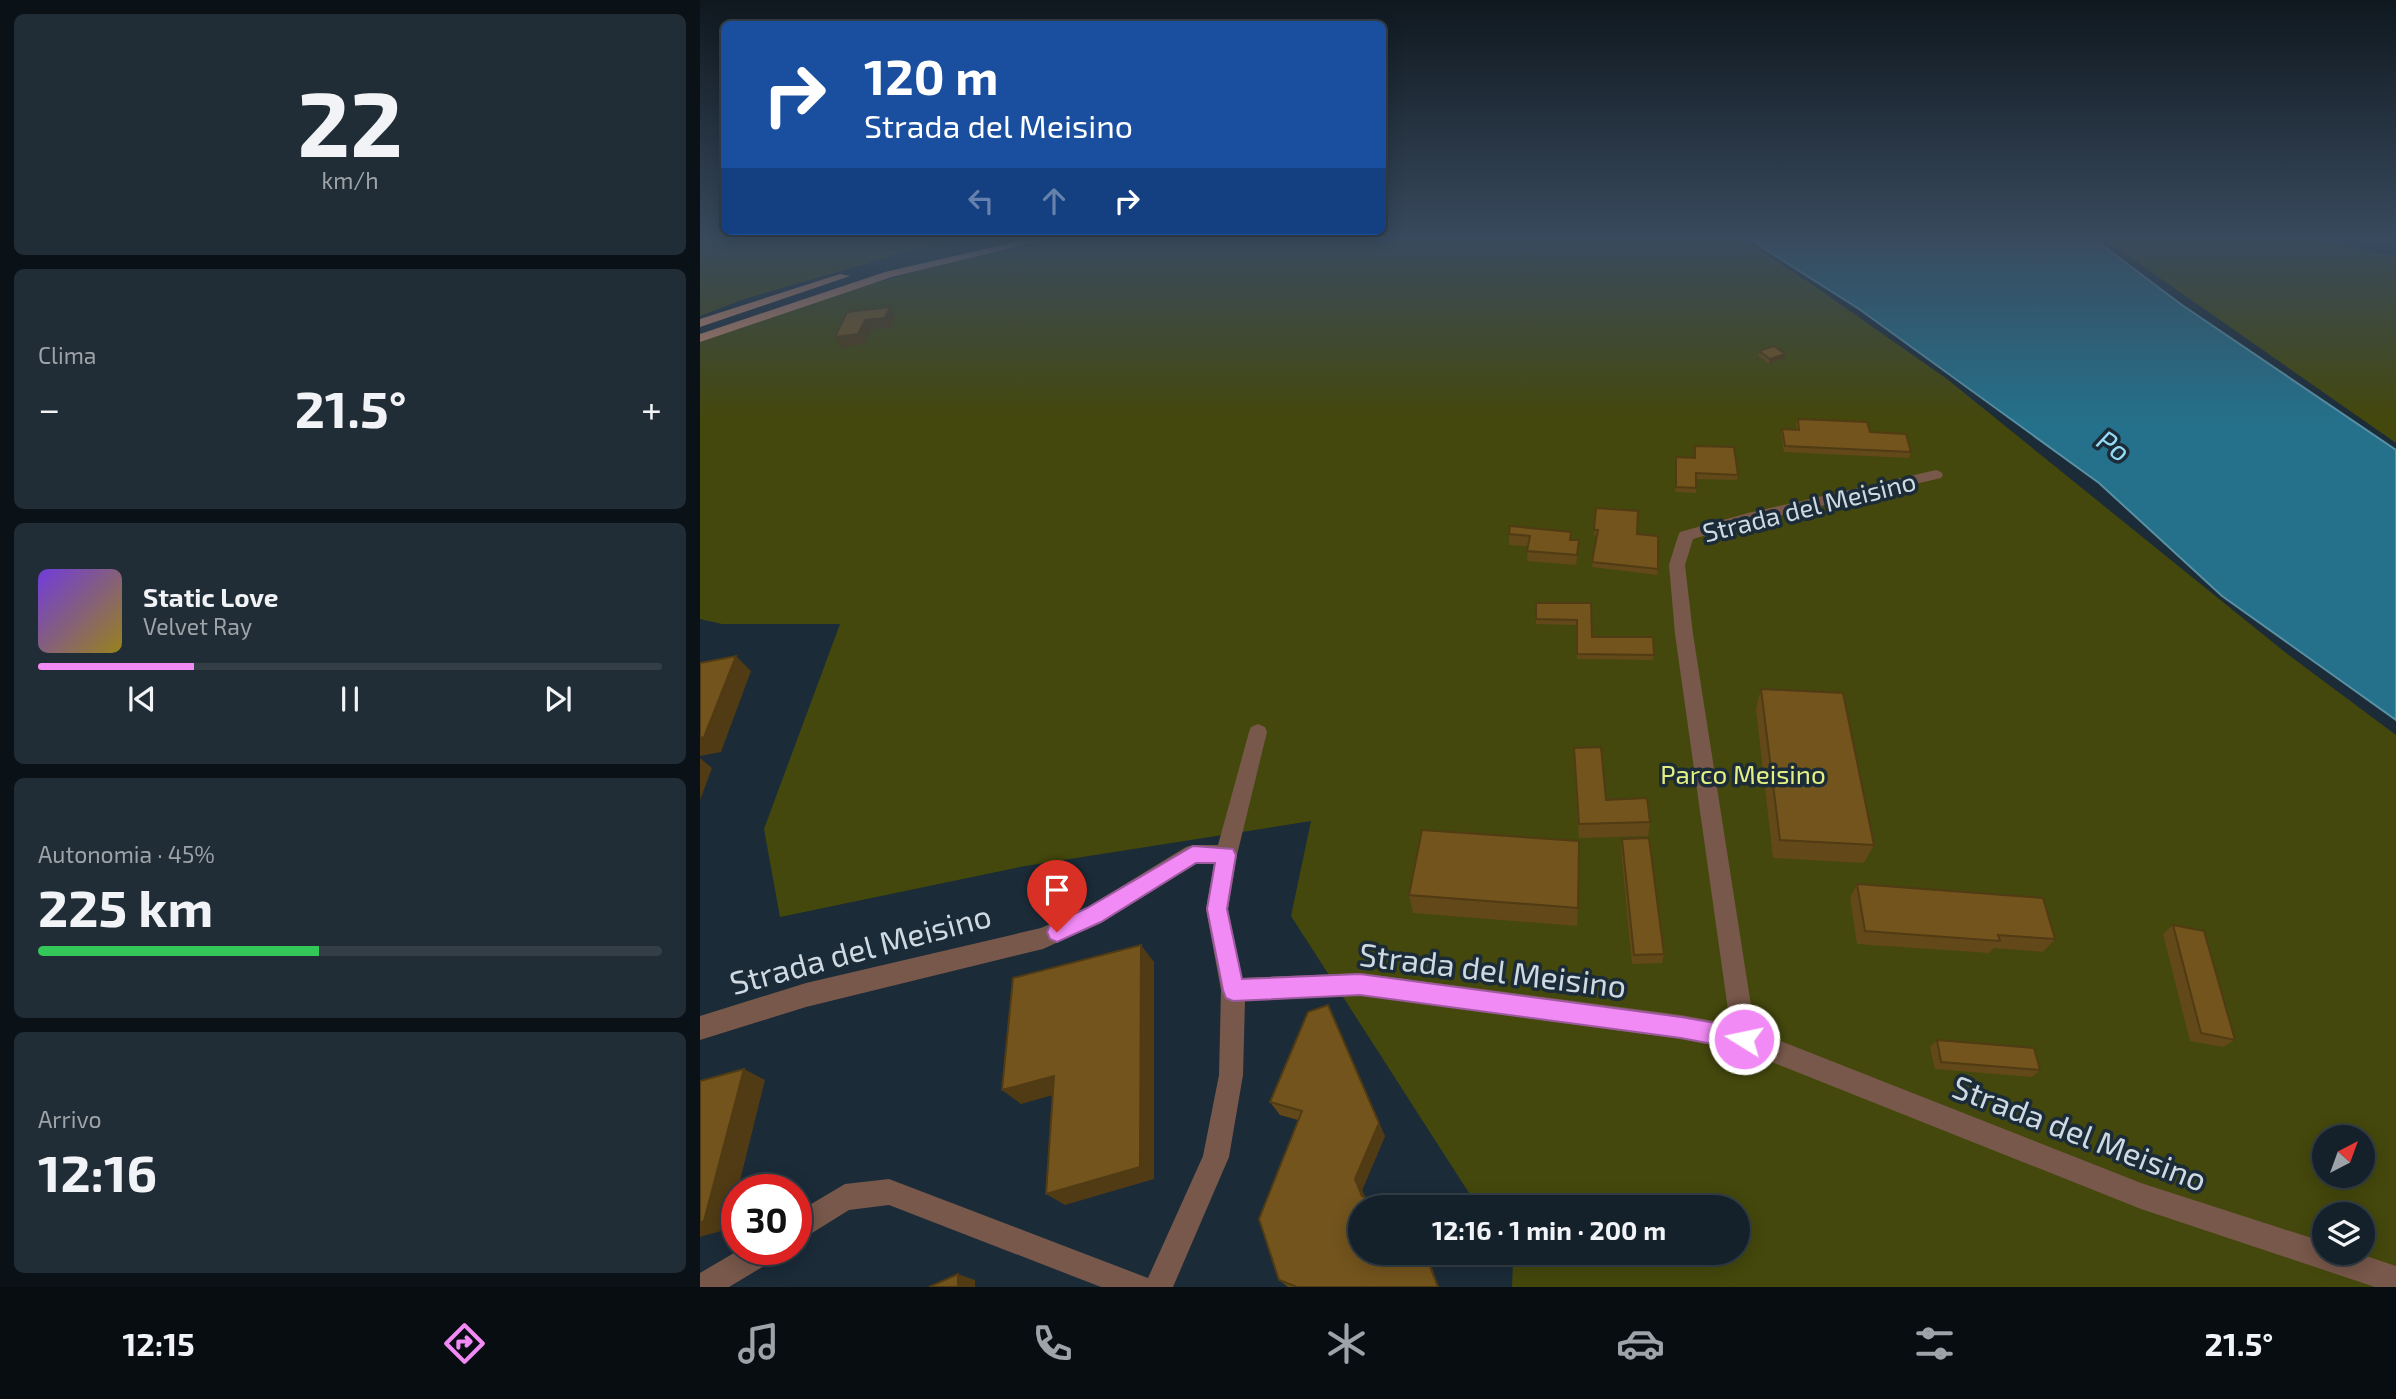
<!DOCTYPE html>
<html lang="it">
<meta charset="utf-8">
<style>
:root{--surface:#14202a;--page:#212d36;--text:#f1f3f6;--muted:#9da3a8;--line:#333e47;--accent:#f18af4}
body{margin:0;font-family:"Exo 2",sans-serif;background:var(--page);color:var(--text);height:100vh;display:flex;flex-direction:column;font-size:26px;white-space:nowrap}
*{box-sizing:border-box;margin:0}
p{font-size:23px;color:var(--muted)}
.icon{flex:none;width:38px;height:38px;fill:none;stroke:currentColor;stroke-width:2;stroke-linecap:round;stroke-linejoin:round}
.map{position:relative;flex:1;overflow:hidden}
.drawer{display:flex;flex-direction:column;gap:14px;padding:14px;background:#0b1217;width:700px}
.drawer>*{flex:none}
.guide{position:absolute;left:21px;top:21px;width:665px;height:214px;border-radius:10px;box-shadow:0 4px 18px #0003,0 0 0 2px var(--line);background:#1a4fa0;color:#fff;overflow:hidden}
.needle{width:46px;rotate:41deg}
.fabs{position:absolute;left:1612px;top:1125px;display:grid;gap:14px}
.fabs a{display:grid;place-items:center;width:63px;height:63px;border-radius:50%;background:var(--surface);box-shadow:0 4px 18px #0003,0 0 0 2px var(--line);font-size:35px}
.speed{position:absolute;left:21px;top:1174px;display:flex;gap:14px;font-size:35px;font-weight:700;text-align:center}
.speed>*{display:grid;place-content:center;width:91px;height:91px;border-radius:50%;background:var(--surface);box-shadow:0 4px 18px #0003,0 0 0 2px var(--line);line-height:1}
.speed .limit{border:10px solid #d22;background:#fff;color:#111}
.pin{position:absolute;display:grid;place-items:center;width:60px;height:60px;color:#fff;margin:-72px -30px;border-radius:50% 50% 50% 0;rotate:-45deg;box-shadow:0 0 7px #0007}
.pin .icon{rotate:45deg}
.me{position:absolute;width:77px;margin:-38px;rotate:280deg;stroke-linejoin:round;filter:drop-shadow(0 0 5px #0008)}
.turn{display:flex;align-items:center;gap:24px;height:147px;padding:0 28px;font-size:32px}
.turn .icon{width:91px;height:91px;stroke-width:2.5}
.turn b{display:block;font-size:49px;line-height:60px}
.lanes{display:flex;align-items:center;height:66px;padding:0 28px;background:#0003;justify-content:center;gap:35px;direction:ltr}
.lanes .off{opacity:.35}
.big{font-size:52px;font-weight:700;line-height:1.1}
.drawer .widget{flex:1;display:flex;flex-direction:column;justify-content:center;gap:10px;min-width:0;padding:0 24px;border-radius:10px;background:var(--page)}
.drawer .dial{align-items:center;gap:0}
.dial b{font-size:91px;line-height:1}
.song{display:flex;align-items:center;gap:21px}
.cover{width:84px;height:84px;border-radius:10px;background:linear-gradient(135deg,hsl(260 70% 55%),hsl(50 70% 35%))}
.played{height:7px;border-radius:4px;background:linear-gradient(90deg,var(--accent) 25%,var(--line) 25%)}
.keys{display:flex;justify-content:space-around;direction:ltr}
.heat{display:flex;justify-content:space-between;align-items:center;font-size:38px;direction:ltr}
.charge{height:10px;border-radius:5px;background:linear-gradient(90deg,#34c759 45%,var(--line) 0)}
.trip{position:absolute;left:648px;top:1195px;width:402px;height:70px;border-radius:35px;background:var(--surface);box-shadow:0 4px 18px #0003,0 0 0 2px var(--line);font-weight:700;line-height:70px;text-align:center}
.tabs{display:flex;height:112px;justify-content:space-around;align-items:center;background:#080d11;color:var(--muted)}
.tabs .icon{width:49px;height:49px}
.tabs .on{color:var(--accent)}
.tabs b{font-size:32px;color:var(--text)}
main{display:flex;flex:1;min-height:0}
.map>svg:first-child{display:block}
</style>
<main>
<section class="drawer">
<div class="widget dial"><b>22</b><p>km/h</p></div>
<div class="widget"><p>Clima</p>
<div class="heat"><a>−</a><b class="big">21.5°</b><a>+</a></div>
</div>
<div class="widget">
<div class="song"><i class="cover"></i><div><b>Static Love</b><p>Velvet Ray</p></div></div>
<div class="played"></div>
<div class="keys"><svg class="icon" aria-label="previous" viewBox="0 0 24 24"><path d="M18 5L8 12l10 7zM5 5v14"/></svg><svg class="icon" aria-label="pause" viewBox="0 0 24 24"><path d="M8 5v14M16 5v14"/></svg><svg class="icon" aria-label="next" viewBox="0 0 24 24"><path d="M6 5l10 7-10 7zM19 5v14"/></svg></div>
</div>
<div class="widget"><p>Autonomia · 45%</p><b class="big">225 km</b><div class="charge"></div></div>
<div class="widget"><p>Arrivo</p><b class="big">12:16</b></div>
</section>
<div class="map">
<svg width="1696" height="1287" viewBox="0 0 1696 1287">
<rect width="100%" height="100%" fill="#1b2b38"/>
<path fill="#44480c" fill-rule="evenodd" d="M0,239H264L228,246L44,299L0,316Z
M366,239H1042L1110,283L1247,379L1586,653L1696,735V1287H812L813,1263L807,1253H1038V1208L778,1207L591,916L611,821L325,866L80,917L64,829L140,624H22L0,619V342C119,296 240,261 366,239ZM1624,1138H1662V1176H1624ZM1624,1214H1662V1253H1624Z
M1404,239H1622L1696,257V443Z"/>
<path fill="#25708a" stroke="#5890a4" stroke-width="2" d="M1049,239H1394L1482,305L1696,450V720L1522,596L1399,483L1159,309Z"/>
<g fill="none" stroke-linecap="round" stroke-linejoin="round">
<path fill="#77584a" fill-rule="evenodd" d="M1236,470L1241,472L1243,475L1241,478L1048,523L993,539L985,565L993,634L1055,1031L1441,1183L1624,1242V1253H1657L1696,1266V1287H1675L1441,1209L1044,1051L981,1039L660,995L545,1001L543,1075L529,1157L473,1287H401L189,1205L149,1210L96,1243V1213L145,1184L189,1179L448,1278L503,1156L519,1075L521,990L506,909L514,864H496L402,922L343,949L106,1007L0,1040V1016L106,983L341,928L386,908L486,847L493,845H518L549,732L551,727L558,724L565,727L567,732L537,855L528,909L542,978L660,973L981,1015L1030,1024L975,634L969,565L978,536L980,532L1048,513Z
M39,1250H78L74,1260L29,1287H0V1273Z"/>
<path fill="#c38568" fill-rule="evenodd" d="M328,239H349L192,277L0,342V334L185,272Z
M140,274L150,276L0,327V319Z"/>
</g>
<path fill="#634819" d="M1059,351L1084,359L1069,364L1058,356Z
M1098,419L1170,432L1211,452L1209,458L1084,452L1081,434L1082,429L1097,430L1096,424Z
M995,446L1038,475L1037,480L996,479V493L975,492L976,457L994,458Z
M896,508L937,534L958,569L957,575L892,567L897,536L894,535Z
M871,532V540L878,551L876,565L827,561L828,546L809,545V534Z
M836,603H891L892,637L954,655L953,660L877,659L876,625L836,624Z
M1061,689L1174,845L1164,863L1073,858L1056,709Z
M874,748L906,800L950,822L948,836L879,838L874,763Z
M922,839L964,954L962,963L932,964L921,849Z
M1157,884L1355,939L1343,952L1294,948L1289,953L1157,944L1150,898Z
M709,895L878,908L877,926L713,913Z
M1473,925L1535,1040L1523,1047L1490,1041L1463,934Z
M1237,1040L1340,1070L1332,1077L1235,1069L1230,1047Z
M570,1102L685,1136L662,1190L665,1197L739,1287H588L579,1280L598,1120L580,1115Z"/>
<path fill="#503b14" d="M190,307L195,317L191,328L171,330L164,344L141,347L135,337Z
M1085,354L1084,359L1069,364L1070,359Z
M36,656L51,671L21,752L0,756V738Z
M0,758L12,768L0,800Z
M441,945L454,962V1179L365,1205L346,1194Z
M628,1005L685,1136L662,1190L669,1206L662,1196L655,1179Z
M44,1069L65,1080L28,1229L0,1237V1223Z
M354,1076L371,1090L321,1104L302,1090Z
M725,1253H727L739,1287H738Z
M258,1274L275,1280V1287H258Z"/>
<path fill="#73541d" stroke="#503b14" stroke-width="2" d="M190,307L185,318L165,320L158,334L135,337L147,312Z
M1074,346L1085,354L1070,359L1059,351Z
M1098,419L1167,422L1170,432L1206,434L1211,452L1085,446L1082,429L1099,430Z
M995,446L1034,447L1038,475L996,473V488L976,487V457L995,458Z
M896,508L938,511L937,534L958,536V569L892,562L898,530H894Z
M810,526L871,532L870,540H879L877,555L827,551L830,536L809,534Z
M836,603H891L892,637H953L954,655L877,654V620L836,619Z
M36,656L4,737L0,738V663Z
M1061,689L1143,693L1174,845L1080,840Z
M901,747L906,800L947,798L950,822L879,824L874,748Z
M722,830L879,841L878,908L709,895Z
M949,838L964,954L934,955L922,839Z
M1157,884L1343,898L1355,939L1298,935L1300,941L1165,931Z
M1473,925L1504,931L1535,1040L1501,1033Z
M441,945L440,1167L346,1194L354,1076L302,1090L313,978Z
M628,1005L679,1123L655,1179L662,1196L690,1208H660V1253H725L738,1287H597L579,1280L559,1219L602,1111L570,1102L608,1012Z
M1237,1040L1334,1048L1340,1070L1241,1062Z
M44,1069L4,1221L0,1223V1081Z
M258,1274V1287H229Z"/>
<linearGradient id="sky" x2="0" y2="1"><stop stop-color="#0f181f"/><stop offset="0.57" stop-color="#394a5e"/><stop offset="1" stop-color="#394a5e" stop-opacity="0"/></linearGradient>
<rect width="1696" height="420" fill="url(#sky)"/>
<path fill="#f18af4" stroke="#9d5a9f" stroke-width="2" d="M493,846L533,849L536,855L527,909L542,979L660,974L981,1017L1044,1028L1052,1031L1055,1039L1052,1047L1044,1050L981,1038L660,995L533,1001L526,998L523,990L507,909L515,863H496L401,922L357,942L350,939L347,932L350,925L387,908Z"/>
<g text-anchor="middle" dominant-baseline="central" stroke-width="7" stroke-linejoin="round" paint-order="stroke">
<g font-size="26" fill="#cfd9e1" stroke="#1b2b38">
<text transform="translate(1109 506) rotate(-14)">Strada del Meisino</text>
</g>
<g font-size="26" fill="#e3ee83" stroke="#1b2b38">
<text x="1043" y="773">Parco Meisino</text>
</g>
<g font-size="28" font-style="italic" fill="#95dbf6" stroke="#1b2b38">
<text transform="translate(1414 445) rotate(35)">Po</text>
</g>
<g font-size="32" fill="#cfd9e1" stroke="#1b2b38">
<text transform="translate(160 948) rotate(-15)">Strada del Meisino</text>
<text transform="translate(793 969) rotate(7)">Strada del Meisino</text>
<text transform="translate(1380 1132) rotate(21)">Strada del Meisino</text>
</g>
</g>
</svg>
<div class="fabs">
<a><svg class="needle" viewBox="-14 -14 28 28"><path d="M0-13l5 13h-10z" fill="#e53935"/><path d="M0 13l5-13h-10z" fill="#9da3a8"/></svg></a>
<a><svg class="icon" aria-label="layers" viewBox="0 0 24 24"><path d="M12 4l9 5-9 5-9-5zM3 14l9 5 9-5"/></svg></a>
</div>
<div class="speed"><div class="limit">30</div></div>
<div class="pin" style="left:357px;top:932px;background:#d93025"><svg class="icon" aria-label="arrive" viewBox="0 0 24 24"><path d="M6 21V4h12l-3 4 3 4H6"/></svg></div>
<svg class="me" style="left:1044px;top:1039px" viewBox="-20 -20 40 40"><circle r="17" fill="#f18af4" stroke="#fff" stroke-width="3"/><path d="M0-11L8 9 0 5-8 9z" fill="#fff"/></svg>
<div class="trip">12:16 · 1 min · 200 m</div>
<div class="guide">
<div class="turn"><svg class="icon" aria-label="right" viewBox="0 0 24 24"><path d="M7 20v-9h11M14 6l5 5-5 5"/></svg><div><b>120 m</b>Strada del Meisino</div></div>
<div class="lanes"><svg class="icon off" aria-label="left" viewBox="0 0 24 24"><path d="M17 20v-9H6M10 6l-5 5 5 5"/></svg><svg class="icon off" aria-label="ahead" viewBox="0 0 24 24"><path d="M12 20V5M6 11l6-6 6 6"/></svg><svg class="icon" aria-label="right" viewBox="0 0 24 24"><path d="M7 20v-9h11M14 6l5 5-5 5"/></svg></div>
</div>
</div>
</main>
<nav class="tabs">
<b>12:15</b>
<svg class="icon on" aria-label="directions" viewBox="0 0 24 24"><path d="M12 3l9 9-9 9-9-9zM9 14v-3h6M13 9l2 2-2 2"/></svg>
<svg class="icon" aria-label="music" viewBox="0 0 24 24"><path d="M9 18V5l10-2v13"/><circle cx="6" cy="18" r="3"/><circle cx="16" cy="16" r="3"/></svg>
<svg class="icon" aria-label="phone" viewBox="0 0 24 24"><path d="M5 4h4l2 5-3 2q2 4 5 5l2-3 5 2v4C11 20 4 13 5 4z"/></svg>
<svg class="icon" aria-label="climate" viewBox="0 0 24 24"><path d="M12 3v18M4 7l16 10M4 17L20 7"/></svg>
<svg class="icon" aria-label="car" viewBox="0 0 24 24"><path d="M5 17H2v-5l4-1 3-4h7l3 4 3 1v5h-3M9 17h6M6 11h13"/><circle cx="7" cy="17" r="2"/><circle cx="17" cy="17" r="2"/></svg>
<svg class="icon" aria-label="filters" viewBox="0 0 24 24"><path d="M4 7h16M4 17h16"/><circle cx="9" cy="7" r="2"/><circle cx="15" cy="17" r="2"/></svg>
<b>21.5°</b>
</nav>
